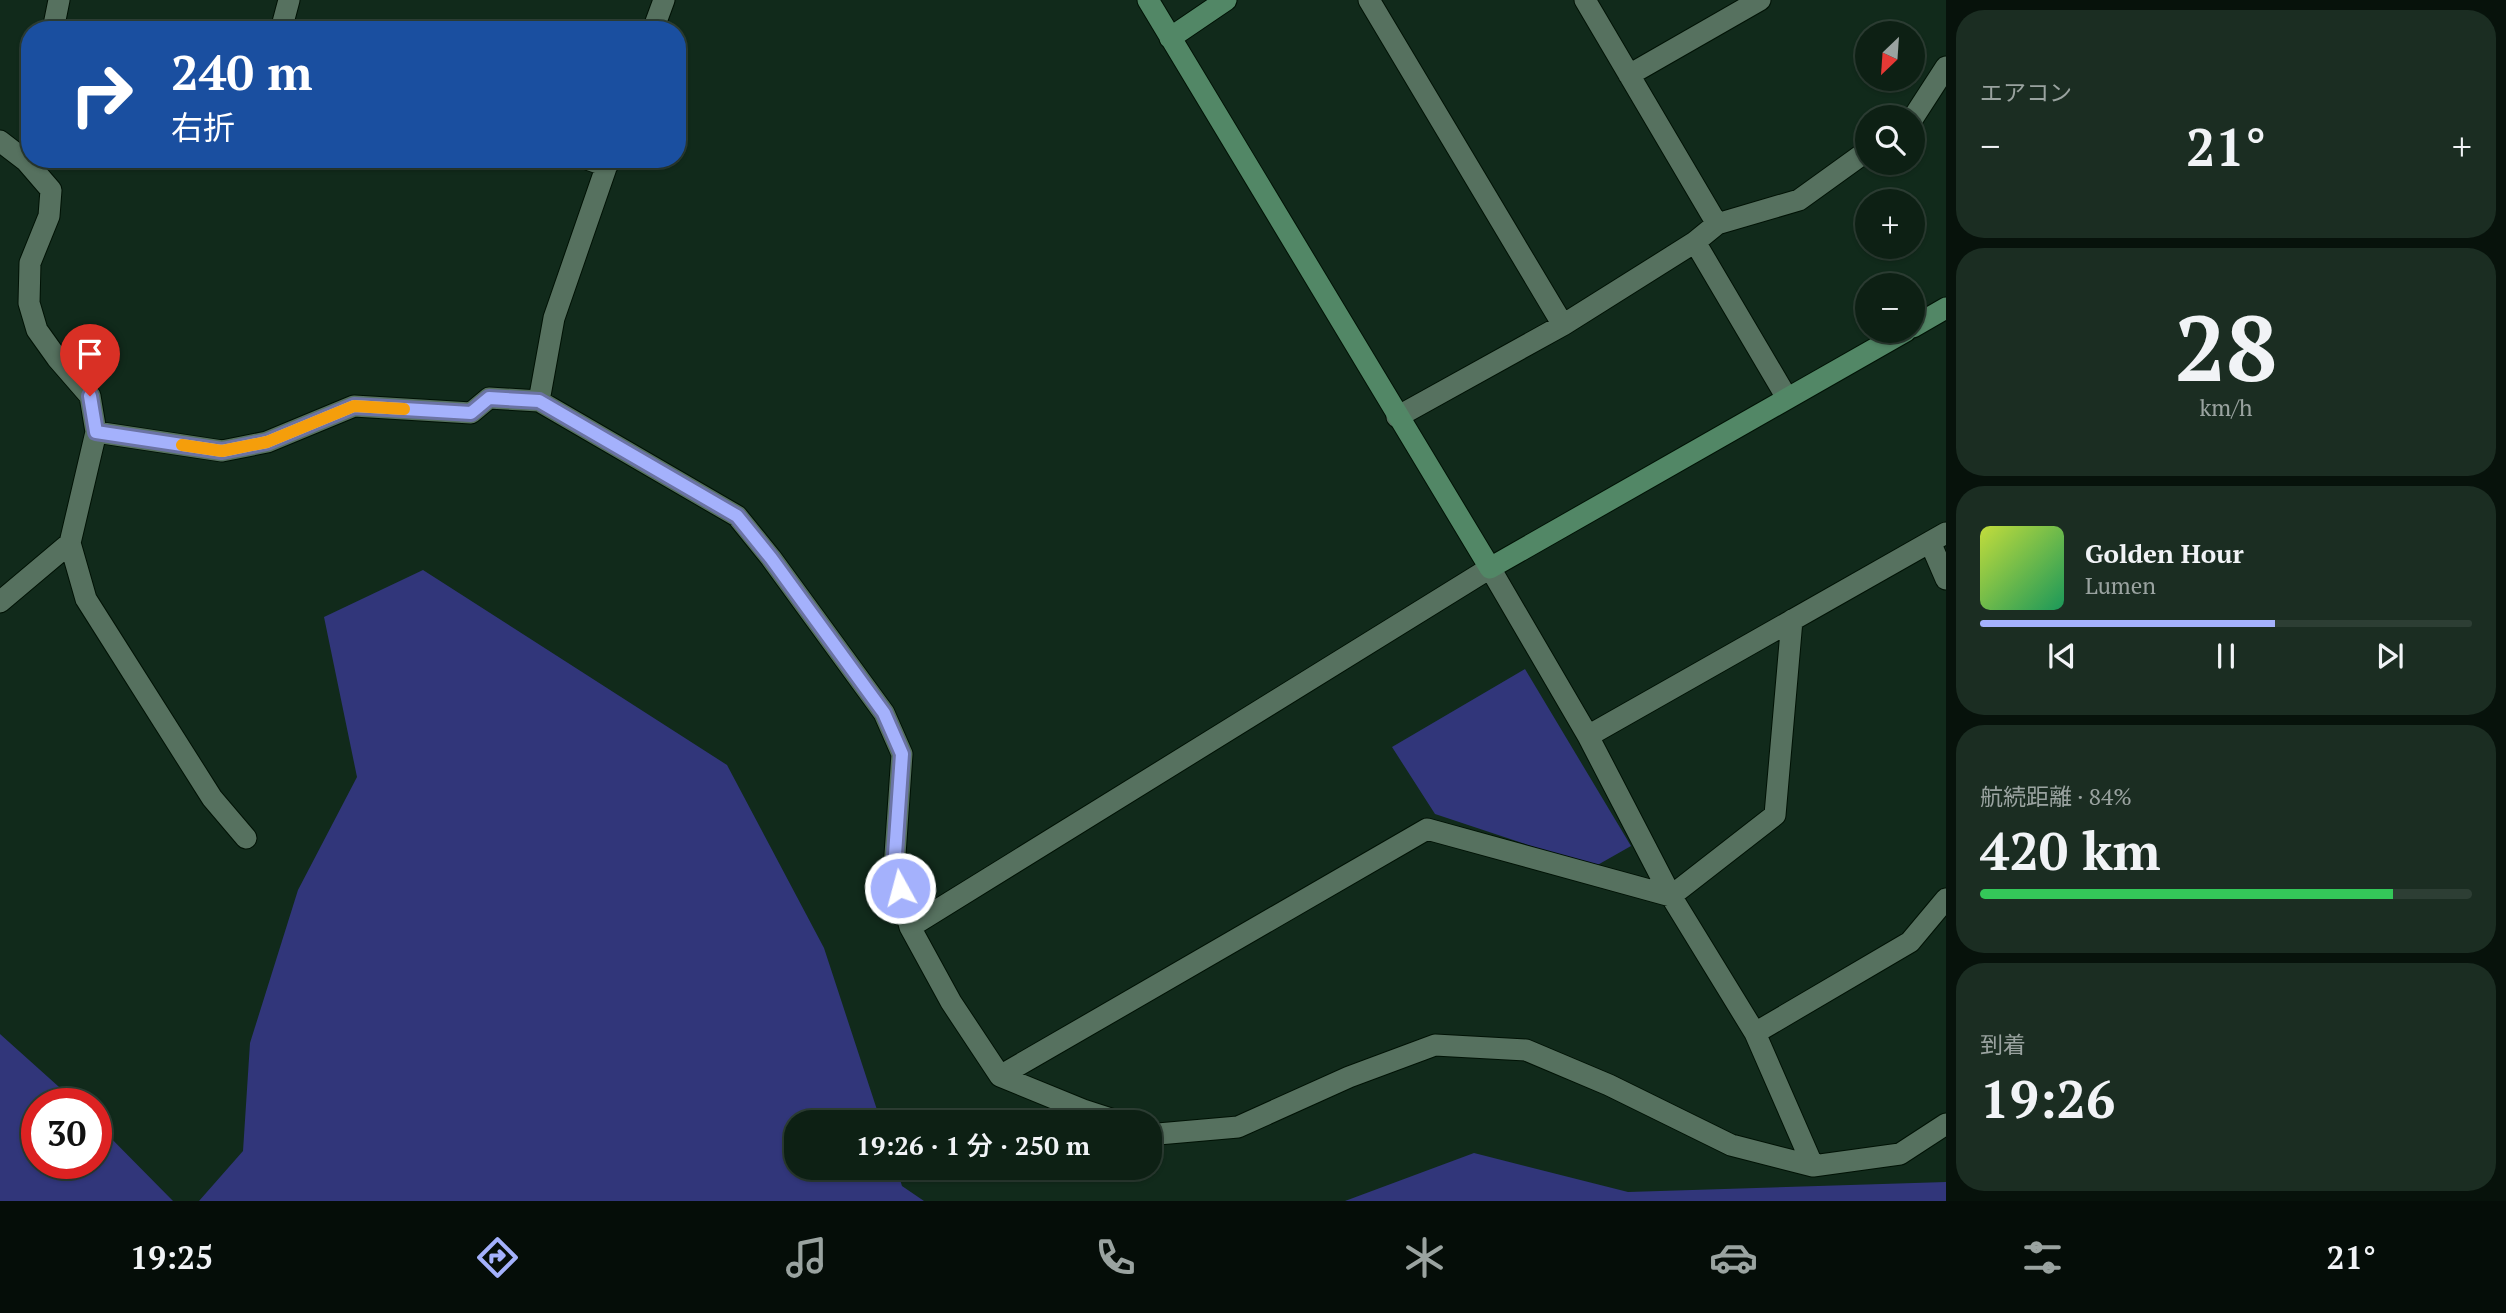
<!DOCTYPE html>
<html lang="ja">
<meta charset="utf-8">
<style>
:root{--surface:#0d2014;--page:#1b2d22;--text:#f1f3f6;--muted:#9aa3a0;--line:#2d3e34;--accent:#a4b1fc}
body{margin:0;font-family:"PT Serif","Noto Sans JP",serif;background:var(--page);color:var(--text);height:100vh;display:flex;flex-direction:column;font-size:26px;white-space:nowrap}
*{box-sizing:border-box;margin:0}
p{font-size:23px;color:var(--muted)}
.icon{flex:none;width:38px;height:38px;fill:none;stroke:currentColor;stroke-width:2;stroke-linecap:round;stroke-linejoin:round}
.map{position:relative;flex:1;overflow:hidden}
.side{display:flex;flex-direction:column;gap:10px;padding:10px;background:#07120b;width:560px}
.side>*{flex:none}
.guide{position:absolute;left:21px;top:21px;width:665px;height:147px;border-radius:28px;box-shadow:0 2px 5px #0004,0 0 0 2px var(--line);background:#1a4fa0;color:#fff;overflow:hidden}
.needle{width:46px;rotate:205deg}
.fabs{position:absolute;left:1855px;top:21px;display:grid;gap:14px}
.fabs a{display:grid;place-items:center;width:70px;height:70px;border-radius:50%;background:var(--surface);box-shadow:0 2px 5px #0004,0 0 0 2px var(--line);font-size:35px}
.speed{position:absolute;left:21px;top:1088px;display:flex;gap:14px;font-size:35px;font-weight:700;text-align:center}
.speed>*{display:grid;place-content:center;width:91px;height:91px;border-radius:50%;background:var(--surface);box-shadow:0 2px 5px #0004,0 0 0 2px var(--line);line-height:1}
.speed .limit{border:10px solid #d22;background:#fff;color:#111}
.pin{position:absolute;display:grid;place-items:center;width:60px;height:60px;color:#fff;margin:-72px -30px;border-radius:50% 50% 50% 0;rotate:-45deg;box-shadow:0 0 7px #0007}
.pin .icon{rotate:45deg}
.me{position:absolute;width:77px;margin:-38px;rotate:353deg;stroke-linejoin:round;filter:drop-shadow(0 0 5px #0008)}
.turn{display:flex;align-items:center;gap:24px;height:147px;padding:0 35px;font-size:32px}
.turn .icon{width:91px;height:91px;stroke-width:2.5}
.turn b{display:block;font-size:49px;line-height:60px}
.big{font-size:52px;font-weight:600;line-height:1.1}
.side .widget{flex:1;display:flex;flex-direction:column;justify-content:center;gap:10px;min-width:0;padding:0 24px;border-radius:28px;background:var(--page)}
.side .dial{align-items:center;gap:0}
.dial b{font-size:91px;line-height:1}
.song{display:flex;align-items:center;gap:21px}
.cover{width:84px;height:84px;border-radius:10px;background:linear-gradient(135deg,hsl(70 70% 55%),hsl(150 70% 35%))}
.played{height:7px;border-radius:4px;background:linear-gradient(90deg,var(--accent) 60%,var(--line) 60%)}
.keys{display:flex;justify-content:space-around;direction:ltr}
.heat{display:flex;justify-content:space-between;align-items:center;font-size:38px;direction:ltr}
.charge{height:10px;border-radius:5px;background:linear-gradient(90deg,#34c759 84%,var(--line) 0)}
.trip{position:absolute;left:784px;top:1110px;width:378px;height:70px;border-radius:28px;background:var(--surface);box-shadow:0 2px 5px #0004,0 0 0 2px var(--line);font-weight:600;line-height:70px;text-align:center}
.tab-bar{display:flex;height:112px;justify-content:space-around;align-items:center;background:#050d08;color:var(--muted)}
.tab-bar .icon{width:49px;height:49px}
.tab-bar .active{color:var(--accent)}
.tab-bar b{font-size:32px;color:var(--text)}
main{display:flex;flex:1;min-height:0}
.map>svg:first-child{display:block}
</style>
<main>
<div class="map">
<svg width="1946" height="1201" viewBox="0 0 1946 1201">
<rect width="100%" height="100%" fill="#112a1b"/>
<path fill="#31367a" d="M423,570L727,765L824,948L881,1122H796V1167H896L902,1186L924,1201H199L243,1151L250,1043L298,890L357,777L324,617Z
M1525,669L1631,846L1594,867L1435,814L1392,747Z
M0,1034L78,1104H37V1164H96V1123L173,1201H0Z
M1474,1153L1628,1192L1946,1182V1201H1345Z"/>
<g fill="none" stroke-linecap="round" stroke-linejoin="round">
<defs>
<path id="street" d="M1369,0L1563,325
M1585,0L1717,224
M53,30L59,0
M281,30L289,0
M653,30L664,0
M1629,75L1760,0
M1913,118L1946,67
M0,141L26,161L51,190L49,216L30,263L29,303L37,330L57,358L90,396L96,432L70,543L86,599L212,798L246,838
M587,159L607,166
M1695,242L1787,398
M539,401L554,318L609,159
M1397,417L1563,325L1695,242L1717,224L1799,200L1867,151
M96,432L222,451L267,442L354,406L471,413L489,398L539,401L737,516L771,558L884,713L902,754L894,869L910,927L951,1002L1000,1076L1083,1110L1120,1122
M1930,542L1946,579
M0,602L70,543
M1588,736L1946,533
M910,927L1490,568L1588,736L1671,896L1755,1033L1813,1166
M1755,1033L1910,942L1946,899
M1000,1076L1427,829L1671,896L1775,815L1792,620
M1150,1131L1158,1134L1238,1127L1349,1077L1435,1045L1526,1050L1609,1085L1731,1145L1813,1166L1900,1154L1946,1124"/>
<path id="secondary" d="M1148,0L1490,568L1906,331
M1170,38L1226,0
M1913,327L1946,308"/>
</defs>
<use href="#street" stroke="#001205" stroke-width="23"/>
<use href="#secondary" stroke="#001205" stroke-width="23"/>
<use href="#street" stroke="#56715f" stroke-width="21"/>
<use href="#secondary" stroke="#528766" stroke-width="21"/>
</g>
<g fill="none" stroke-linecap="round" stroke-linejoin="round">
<defs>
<path id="route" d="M90,396L96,432L222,451L267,442L354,406L471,413L489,398L539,401L737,516L771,558L884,713L902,754L894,869L900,888"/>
</defs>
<use href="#route" stroke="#6b73a4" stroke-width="18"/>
<use href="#route" stroke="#a4b1fc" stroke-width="12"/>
<path stroke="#f59e0b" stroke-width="12" d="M182,445L222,451L267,442L354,406L404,409"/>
</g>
</svg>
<div class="fabs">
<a><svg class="needle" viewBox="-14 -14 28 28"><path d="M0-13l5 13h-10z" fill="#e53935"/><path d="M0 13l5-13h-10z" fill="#9aa3a0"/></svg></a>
<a><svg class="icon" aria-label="search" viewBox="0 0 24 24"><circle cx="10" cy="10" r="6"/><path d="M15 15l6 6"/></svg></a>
<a>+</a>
<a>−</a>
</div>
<div class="speed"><div class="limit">30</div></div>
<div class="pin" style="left:90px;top:396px;background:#d93025"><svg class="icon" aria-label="arrive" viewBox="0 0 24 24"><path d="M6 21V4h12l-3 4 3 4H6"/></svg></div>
<svg class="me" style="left:900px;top:888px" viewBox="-20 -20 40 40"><circle r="17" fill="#a4b1fc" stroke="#fff" stroke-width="3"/><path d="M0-11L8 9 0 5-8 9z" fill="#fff"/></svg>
<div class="trip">19:26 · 1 分 · 250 m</div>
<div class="guide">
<div class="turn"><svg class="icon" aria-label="right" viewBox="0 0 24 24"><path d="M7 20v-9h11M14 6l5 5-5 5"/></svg><div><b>240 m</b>右折</div></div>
</div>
</div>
<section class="side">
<div class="widget"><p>エアコン</p>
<div class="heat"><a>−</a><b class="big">21°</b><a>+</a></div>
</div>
<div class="widget dial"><b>28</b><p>km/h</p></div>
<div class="widget">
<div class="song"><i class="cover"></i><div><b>Golden Hour</b><p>Lumen</p></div></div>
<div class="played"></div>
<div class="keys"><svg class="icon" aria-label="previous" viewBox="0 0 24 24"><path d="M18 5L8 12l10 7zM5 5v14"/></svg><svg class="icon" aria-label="pause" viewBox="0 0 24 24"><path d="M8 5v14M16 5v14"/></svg><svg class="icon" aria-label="next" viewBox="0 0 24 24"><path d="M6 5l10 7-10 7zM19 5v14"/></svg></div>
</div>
<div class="widget"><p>航続距離 · 84%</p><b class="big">420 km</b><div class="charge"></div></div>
<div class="widget"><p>到着</p><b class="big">19:26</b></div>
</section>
</main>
<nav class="tab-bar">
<b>19:25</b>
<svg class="icon active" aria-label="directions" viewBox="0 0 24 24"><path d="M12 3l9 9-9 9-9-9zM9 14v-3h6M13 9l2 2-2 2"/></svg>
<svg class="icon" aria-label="music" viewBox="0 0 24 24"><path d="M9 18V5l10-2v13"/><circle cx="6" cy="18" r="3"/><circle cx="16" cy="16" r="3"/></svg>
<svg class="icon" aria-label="phone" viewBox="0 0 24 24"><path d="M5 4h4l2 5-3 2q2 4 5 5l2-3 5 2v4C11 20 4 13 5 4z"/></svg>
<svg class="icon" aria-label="climate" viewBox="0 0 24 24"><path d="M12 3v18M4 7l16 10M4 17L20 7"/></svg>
<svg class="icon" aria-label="car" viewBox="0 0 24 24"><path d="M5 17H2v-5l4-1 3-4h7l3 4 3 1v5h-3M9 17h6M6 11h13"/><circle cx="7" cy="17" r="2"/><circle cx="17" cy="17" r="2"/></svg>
<svg class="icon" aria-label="filters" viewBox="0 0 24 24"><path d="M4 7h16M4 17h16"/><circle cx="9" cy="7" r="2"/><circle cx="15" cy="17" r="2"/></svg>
<b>21°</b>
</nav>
